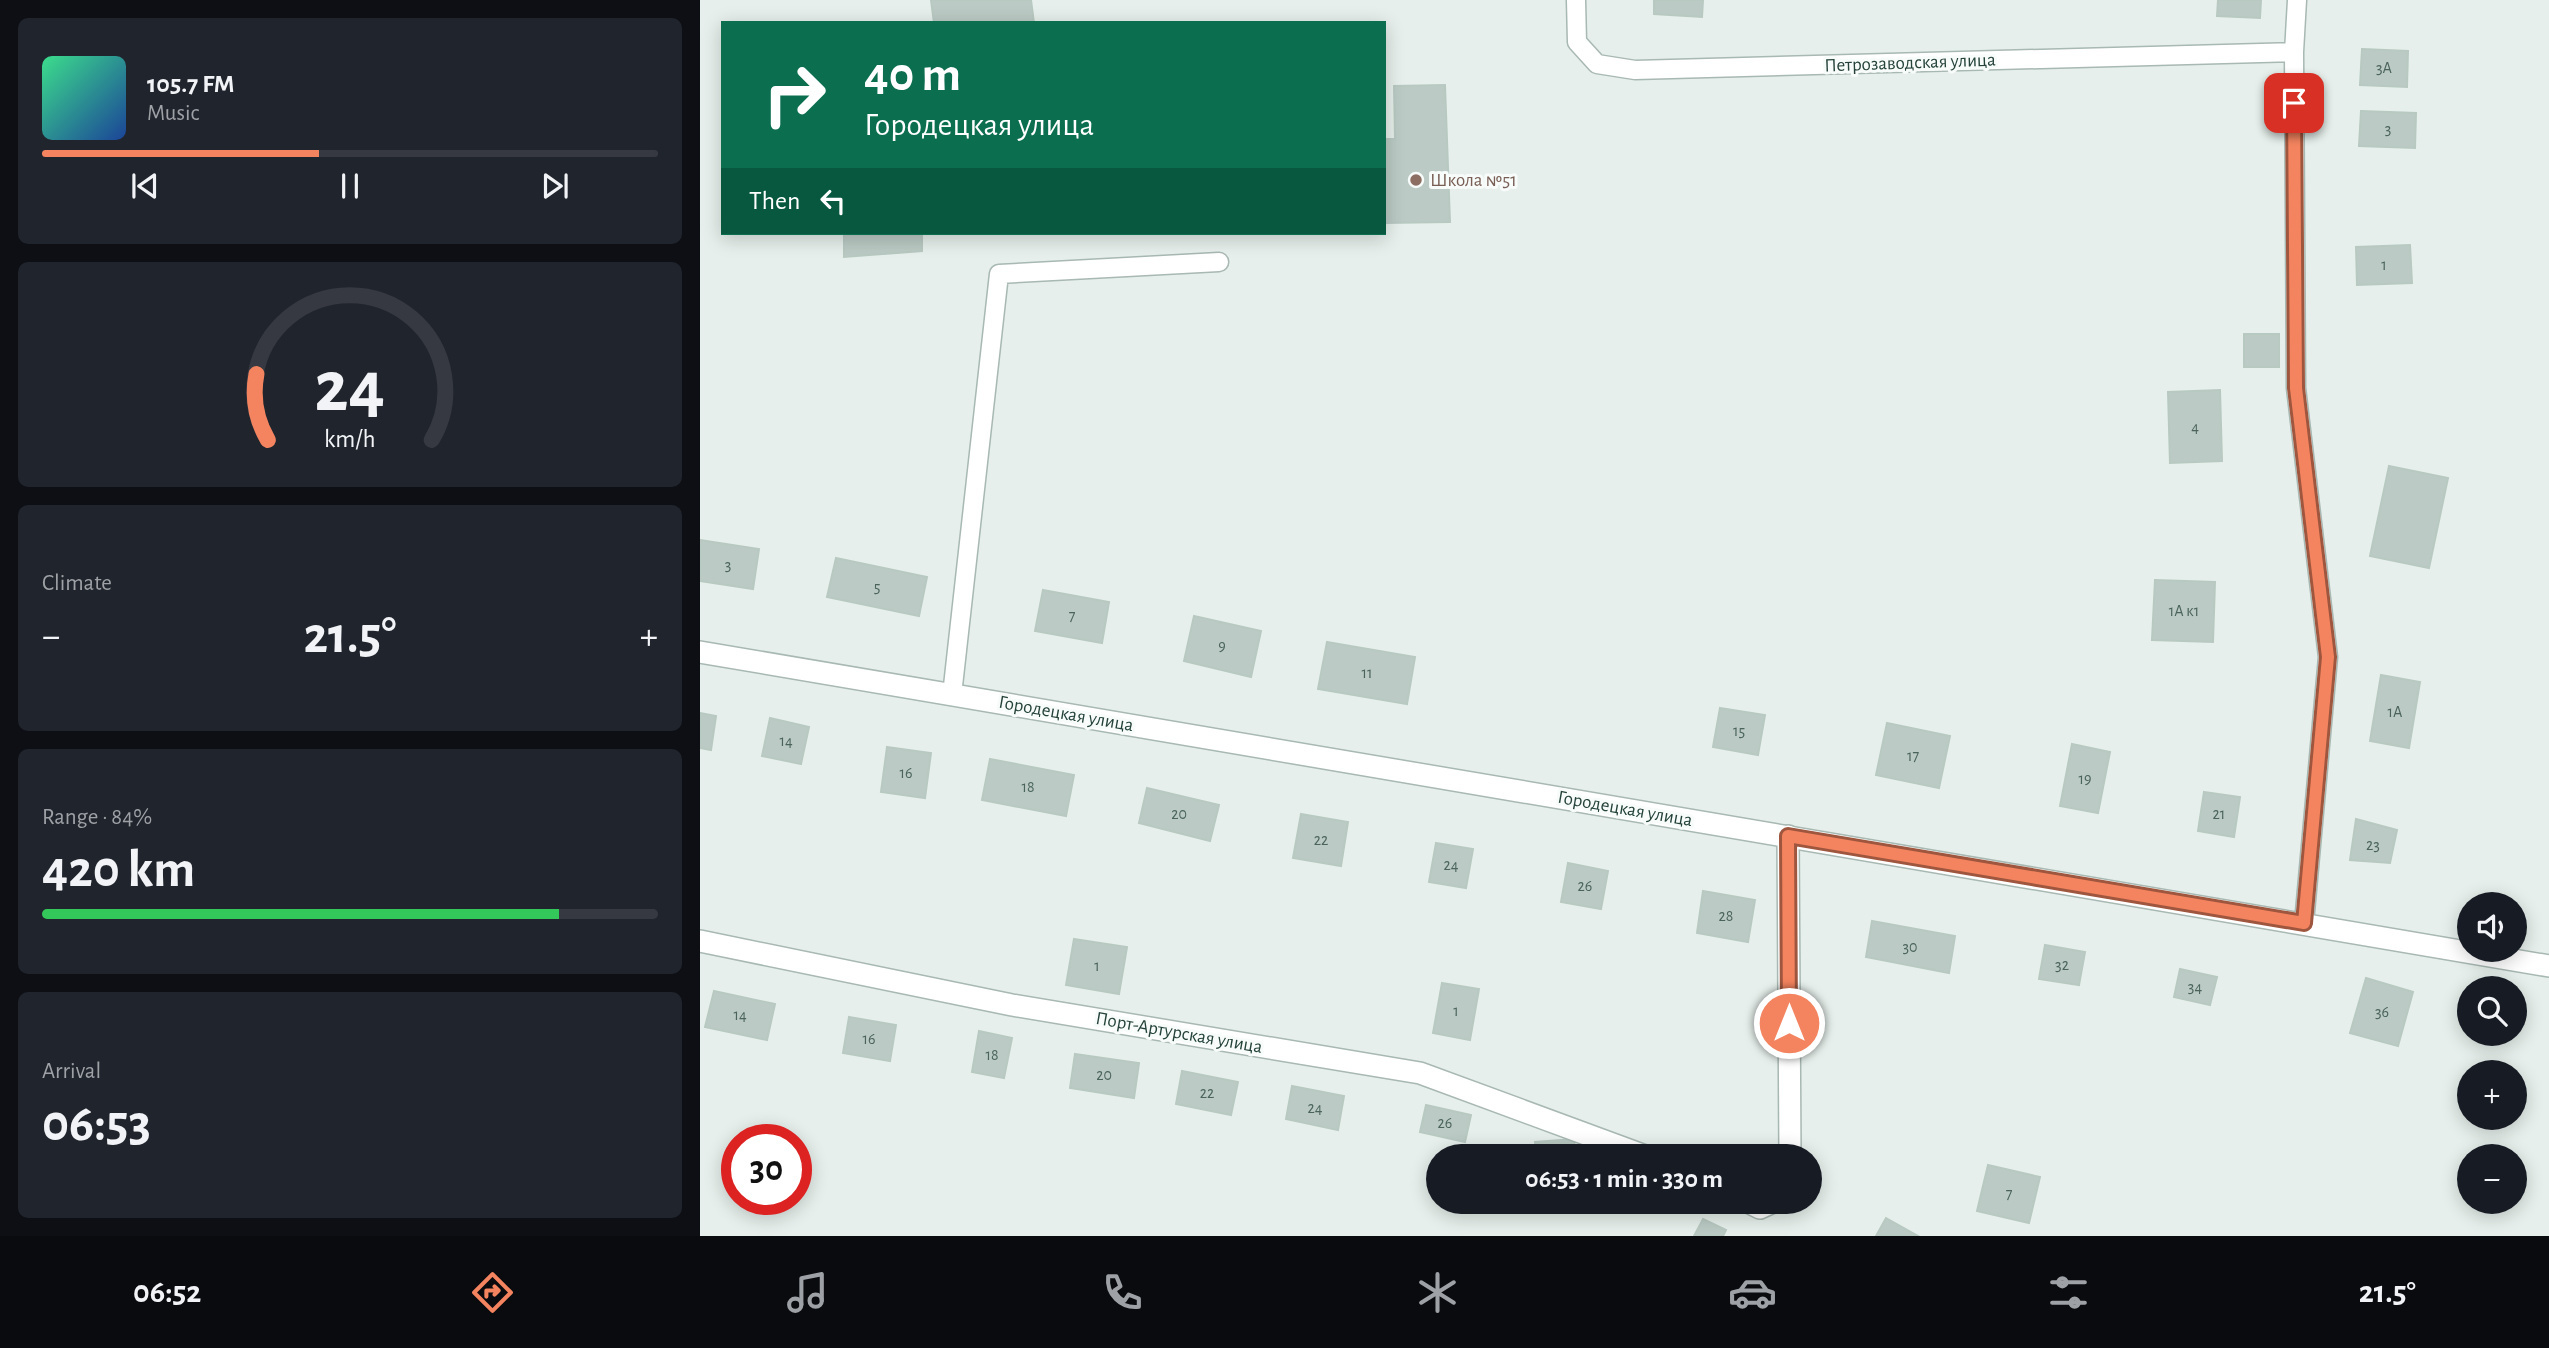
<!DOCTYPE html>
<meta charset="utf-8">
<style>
:root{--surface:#171b24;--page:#20242c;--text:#f1f3f6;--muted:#9ea1a6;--line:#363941;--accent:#f4845f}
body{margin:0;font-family:"Alegreya Sans",sans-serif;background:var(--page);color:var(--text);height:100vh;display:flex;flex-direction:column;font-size:26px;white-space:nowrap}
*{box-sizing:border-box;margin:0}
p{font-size:23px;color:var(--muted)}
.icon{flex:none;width:38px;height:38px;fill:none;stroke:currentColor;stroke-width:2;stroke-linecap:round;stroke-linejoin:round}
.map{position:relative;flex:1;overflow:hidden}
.side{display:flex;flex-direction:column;gap:18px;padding:18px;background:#0d0f14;width:700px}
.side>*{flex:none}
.top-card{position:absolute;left:21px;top:21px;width:665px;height:214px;border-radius:0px;box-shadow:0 4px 18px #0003;background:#0b6e4f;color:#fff;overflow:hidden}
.controls{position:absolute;left:1757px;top:892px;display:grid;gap:14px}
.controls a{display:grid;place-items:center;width:70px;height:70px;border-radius:50%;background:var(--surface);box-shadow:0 4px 18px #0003;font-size:35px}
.speed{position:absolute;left:21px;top:1124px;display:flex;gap:14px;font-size:35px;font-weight:700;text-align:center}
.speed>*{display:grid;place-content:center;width:91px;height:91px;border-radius:50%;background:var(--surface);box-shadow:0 4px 18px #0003;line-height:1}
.speed .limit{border:10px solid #d22;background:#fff;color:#111}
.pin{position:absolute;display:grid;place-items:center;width:60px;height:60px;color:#fff;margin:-30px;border-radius:14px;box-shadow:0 4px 10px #0006}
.me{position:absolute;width:77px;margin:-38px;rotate:0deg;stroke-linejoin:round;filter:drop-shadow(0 0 5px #0008)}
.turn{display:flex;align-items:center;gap:24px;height:147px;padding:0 28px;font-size:32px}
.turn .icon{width:91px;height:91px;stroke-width:2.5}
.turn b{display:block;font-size:49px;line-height:60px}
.then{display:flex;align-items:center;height:66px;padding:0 28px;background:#0003;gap:14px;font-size:26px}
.big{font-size:52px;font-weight:700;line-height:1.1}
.side .card{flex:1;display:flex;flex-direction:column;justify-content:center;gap:10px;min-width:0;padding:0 24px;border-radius:10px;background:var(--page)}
.side .dial{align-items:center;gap:0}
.dial svg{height:182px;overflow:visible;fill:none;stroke:var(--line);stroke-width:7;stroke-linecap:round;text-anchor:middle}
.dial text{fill:var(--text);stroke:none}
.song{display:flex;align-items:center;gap:21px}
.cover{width:84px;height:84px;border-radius:10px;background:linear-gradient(135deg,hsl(150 70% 55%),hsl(220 70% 35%))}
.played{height:7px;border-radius:4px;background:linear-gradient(90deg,var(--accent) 45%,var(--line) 45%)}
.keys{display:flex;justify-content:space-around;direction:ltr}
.heat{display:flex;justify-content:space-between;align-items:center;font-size:38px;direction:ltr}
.charge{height:10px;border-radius:5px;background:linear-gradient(90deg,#34c759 84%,var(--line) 0)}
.trip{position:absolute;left:726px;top:1144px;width:396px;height:70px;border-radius:35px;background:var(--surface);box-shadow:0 4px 18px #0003;font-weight:700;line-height:70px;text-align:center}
.tab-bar{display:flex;height:112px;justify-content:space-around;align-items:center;background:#090b0e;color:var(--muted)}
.tab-bar .icon{width:49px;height:49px}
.tab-bar .active{color:var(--accent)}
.tab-bar b{font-size:32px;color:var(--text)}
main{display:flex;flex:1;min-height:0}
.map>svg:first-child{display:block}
</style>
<main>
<section class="side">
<div class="card">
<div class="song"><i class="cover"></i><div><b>105.7 FM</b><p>Music</p></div></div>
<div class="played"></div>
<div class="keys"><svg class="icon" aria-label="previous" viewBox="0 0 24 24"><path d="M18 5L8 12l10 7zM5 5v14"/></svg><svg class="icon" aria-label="pause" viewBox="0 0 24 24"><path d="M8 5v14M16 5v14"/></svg><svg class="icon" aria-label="next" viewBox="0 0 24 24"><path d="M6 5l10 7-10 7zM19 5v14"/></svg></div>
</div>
<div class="card dial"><svg viewBox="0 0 100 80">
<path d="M14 69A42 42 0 1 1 86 69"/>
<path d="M14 69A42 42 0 0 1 9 40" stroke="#f4845f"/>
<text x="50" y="56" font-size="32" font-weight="700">24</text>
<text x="50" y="72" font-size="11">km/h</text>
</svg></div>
<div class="card"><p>Climate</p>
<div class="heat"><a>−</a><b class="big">21.5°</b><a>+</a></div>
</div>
<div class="card"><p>Range · 84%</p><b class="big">420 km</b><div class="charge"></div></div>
<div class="card"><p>Arrival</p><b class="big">06:53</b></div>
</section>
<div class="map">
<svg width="1849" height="1236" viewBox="0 0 1849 1236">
<rect width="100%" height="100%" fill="#e6efeb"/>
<path fill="#bbcac4" stroke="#b8c9c2" stroke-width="2" d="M231,0H331L334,23H234Z
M954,0H1003L1002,17L954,14Z
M1518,0H1561L1560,18L1517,16Z
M1662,49L1708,51L1707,87L1660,85Z
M745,85L750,222L684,223V139H695L694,86Z
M1661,111L1716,113L1715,148L1659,146Z
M144,233H222V251L144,257Z
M1710,245L1712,283L1657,285L1656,247Z
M1544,334H1579V367H1544Z
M1520,390L1522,461L1470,463L1468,392Z
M1689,466L1748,478L1729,568L1670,556Z
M0,540L59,549L53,589L0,581Z
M136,558L227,577L219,616L127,597Z
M1455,580L1515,582L1513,642L1452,640Z
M343,590L409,602L402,643L335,631Z
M494,616L561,631L551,677L484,661Z
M627,642L715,657L707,704L618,689Z
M1681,675L1720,682L1709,748L1670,741Z
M1020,708L1065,715L1058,755L1013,747Z
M0,713L16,716L11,750L0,748Z
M70,718L109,727L101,764L62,756Z
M1187,723L1250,736L1239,788L1176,775Z
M1372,744L1410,752L1398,813L1360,806Z
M187,747L231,753L225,798L181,792Z
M290,759L374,775L366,816L282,800Z
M447,788L519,805L510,841L439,823Z
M1504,792L1540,797L1534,837L1498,831Z
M601,814L648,822L641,866L593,858Z
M1656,819L1697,830L1690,863L1650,860Z
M736,843L773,849L766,888L729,882Z
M868,863L908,871L901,909L861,902Z
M1003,891L1055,900L1048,942L997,933Z
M1172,921L1255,936L1249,973L1166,957Z
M374,939L427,947L419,994L366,985Z
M1345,945L1385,952L1379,985L1339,979Z
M1480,969L1517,977L1510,1005L1474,997Z
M1666,978L1713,992L1698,1046L1650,1033Z
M742,983L779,989L770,1040L733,1033Z
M14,991L75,1004L67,1040L5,1027Z
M149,1017L196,1025L190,1061L143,1053Z
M279,1031L312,1038L304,1078L272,1072Z
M375,1054L439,1063L434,1098L370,1088Z
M482,1071L538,1082L531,1115L476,1104Z
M592,1086L644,1096L638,1130L586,1119Z
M726,1105L771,1115L765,1142L720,1132Z
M874,1139L876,1157H836L835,1142Z
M1288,1165L1340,1177L1329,1223L1277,1211Z
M1186,1218L1218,1236H1176Z
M1003,1219L1026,1230L1023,1236H994Z"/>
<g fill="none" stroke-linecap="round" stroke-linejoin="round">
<defs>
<path id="service" d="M876,0L877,42L897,64L935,70L1594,52
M1597,0L1594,52L1596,388L1628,657L1604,923
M252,695L299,274L519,262"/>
<path id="minor" d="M1088,836L1090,1157
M0,941L312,1005L720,1073L948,1157
M1048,1202L1060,1208L1073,1202"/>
<path id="tertiary" d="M0,652L1849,966"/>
</defs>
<use href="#service" stroke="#a8b8b2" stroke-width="21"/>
<use href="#minor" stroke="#a8b8b2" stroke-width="24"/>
<use href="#tertiary" stroke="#a8b8b2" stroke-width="24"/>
<use href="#service" stroke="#fff" stroke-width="18"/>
<use href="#minor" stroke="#fff" stroke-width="21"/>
<use href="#tertiary" stroke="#fff" stroke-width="21"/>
</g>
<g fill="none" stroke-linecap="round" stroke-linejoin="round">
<defs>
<path id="route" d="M1089,1023L1088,836L1604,923L1628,657L1596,388L1594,103"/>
</defs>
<use href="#route" stroke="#9f563e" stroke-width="18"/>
<use href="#route" stroke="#f4845f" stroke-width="12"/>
</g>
<circle fill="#8d6e63" stroke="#f7fbf9" stroke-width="2.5" cx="716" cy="180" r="7"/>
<g text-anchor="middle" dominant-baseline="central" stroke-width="6" stroke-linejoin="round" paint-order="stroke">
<g font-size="16" fill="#4a645c">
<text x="1684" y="68">3А</text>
<text x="1688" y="129">3</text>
<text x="1684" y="265">1</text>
<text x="1495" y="427">4</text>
<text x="28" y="565">3</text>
<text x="177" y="587">5</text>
<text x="1484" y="611">1А к1</text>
<text x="372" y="616">7</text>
<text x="522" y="646">9</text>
<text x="667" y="673">11</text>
<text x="1695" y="712">1А</text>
<text x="1039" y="731">15</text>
<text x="86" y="741">14</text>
<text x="1213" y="756">17</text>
<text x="206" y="773">16</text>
<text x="1385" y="779">19</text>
<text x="328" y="787">18</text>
<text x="479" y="814">20</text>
<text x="1519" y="814">21</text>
<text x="621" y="840">22</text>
<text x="1673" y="845">23</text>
<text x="751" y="865">24</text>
<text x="885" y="886">26</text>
<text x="1026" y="916">28</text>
<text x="1210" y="947">30</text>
<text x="1362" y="965">32</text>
<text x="397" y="966">1</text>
<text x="1495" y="987">34</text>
<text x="756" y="1011">1</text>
<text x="1682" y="1012">36</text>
<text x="40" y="1015">14</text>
<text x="169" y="1039">16</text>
<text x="292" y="1055">18</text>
<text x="404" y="1075">20</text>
<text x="507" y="1093">22</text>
<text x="615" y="1108">24</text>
<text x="745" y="1123">26</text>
<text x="1309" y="1194">7</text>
</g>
<g font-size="19" fill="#24423a" stroke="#f7fbf9">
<text transform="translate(1210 63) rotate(-2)">Петрозаводская улица</text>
<text transform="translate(366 714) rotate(10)">Городецкая улица</text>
<text transform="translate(925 809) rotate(10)">Городецкая улица</text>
<text transform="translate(479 1033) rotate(10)">Порт-Артурская улица</text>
</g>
<g font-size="19" fill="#785e54" stroke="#f7fbf9" text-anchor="start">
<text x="730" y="180">Школа №51</text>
</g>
</g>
</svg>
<div class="controls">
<a><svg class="icon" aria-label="sound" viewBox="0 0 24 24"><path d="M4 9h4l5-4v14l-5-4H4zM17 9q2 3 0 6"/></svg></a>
<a><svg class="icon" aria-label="search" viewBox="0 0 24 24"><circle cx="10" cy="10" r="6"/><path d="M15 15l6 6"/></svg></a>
<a>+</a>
<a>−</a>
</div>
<div class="speed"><div class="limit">30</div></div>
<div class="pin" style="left:1594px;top:103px;background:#d93025"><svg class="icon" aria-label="arrive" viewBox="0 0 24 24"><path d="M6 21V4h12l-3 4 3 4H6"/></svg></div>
<svg class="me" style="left:1089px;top:1023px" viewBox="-20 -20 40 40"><circle r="17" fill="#f4845f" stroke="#fff" stroke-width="3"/><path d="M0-11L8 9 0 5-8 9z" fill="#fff"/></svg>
<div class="trip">06:53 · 1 min · 330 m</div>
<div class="top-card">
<div class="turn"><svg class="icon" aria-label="right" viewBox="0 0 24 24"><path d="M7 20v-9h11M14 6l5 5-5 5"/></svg><div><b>40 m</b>Городецкая улица</div></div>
<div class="then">Then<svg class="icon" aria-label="left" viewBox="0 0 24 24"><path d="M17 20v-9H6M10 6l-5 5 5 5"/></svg></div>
</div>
</div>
</main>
<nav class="tab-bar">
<b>06:52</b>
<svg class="icon active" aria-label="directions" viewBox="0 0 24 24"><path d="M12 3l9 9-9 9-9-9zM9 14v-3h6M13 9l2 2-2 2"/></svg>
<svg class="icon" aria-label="music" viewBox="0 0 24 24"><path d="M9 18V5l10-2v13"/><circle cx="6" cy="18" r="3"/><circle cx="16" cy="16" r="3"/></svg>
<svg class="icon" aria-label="phone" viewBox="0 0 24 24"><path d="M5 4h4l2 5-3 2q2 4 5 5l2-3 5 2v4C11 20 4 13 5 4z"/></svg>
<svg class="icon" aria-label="climate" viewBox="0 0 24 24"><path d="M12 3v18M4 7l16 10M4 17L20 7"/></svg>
<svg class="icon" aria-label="car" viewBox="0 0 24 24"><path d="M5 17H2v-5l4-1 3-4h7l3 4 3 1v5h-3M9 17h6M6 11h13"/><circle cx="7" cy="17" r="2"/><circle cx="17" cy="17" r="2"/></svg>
<svg class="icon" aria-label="filters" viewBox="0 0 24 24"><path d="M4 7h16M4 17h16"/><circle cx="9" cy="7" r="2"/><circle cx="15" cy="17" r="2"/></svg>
<b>21.5°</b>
</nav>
